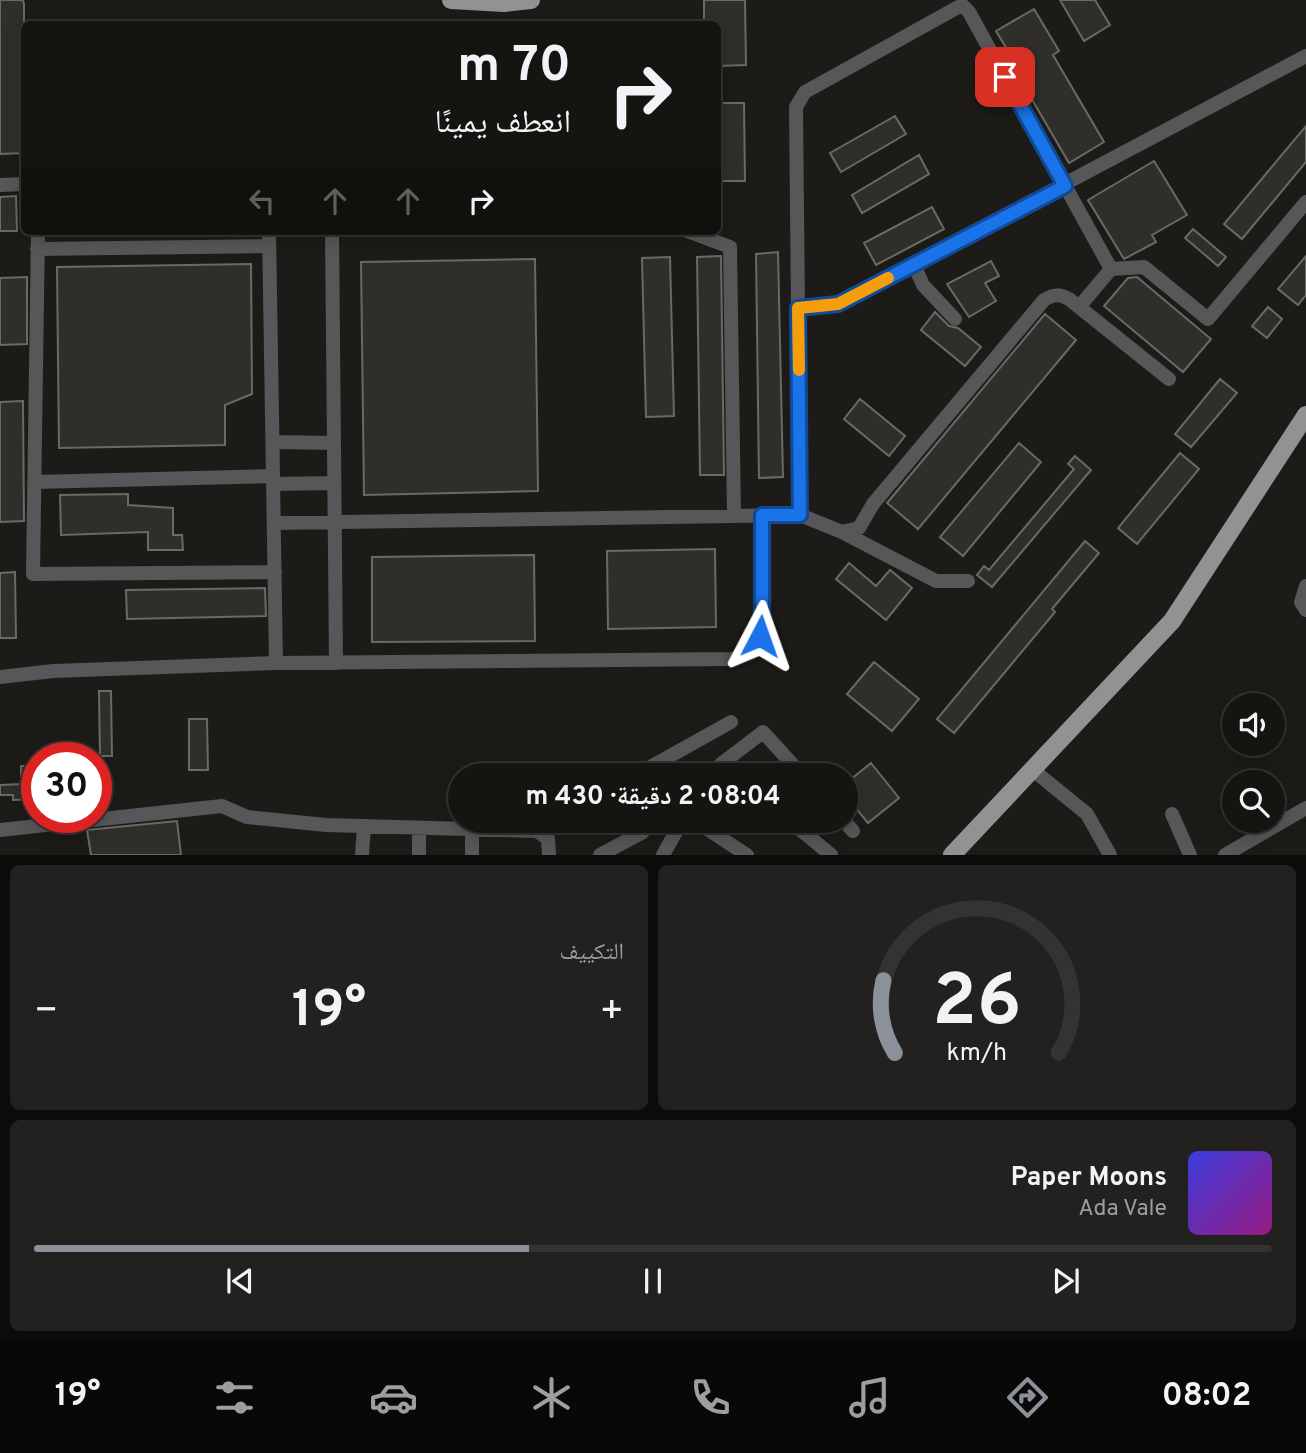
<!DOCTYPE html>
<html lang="ar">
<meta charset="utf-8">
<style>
:root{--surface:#151411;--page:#22211f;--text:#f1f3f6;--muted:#9d9e9f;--line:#343331;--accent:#8c9099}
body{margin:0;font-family:Overpass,"Noto Naskh Arabic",sans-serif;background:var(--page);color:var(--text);direction:rtl;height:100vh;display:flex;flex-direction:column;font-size:26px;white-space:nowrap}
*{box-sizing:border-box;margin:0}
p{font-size:23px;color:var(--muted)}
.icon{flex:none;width:38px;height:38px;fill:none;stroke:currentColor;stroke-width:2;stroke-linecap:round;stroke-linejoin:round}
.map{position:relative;height:855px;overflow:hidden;direction:ltr}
.details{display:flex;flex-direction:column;gap:10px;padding:10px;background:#0c0b09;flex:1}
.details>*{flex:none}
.banner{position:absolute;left:21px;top:21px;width:700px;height:214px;border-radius:10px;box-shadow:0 4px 18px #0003,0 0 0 2px var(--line);direction:rtl;background:#151411;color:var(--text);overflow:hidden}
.controls{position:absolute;left:1222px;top:693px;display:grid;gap:14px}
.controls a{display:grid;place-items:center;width:63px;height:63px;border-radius:50%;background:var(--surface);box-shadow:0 4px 18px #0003,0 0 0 2px var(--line);font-size:35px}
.speed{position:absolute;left:21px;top:742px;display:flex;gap:14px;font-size:35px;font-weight:700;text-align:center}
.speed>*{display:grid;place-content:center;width:91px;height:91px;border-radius:50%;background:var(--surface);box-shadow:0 4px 18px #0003,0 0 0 2px var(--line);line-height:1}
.speed .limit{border:10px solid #d22;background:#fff;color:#111}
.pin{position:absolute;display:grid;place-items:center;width:60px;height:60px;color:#fff;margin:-30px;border-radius:14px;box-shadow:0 4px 10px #0006}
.me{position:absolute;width:77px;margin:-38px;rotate:4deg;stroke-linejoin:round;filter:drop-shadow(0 0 5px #0008)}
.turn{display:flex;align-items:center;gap:24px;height:147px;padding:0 35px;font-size:32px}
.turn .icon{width:91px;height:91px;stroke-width:2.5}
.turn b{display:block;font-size:49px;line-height:60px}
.lanes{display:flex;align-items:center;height:66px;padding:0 35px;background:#0003;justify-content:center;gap:35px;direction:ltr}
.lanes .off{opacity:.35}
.big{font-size:52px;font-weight:700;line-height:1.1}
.details .widget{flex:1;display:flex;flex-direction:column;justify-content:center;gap:10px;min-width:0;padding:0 24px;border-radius:10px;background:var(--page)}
.details .dial{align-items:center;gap:0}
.dial svg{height:182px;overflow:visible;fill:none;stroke:var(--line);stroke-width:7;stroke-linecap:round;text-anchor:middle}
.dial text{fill:var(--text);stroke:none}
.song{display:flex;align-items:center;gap:21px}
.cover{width:84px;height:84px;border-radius:10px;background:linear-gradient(135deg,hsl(240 70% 55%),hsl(310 70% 35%))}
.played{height:7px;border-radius:4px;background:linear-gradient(90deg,var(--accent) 40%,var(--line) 40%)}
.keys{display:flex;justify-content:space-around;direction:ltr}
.heat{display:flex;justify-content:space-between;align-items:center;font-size:38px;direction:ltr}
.details .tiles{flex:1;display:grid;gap:10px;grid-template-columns:1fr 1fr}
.widget:last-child{grid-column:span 2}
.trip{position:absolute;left:448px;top:763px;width:410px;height:70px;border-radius:35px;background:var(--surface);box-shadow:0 4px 18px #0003,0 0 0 2px var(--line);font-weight:700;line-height:70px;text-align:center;direction:rtl}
.menu{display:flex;height:112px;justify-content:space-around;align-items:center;background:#080807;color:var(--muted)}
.menu .icon{width:49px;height:49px}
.menu .selected{color:var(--accent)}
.menu b{font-size:32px;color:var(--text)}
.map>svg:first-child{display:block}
</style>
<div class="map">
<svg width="1306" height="855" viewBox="0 0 1306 855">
<rect width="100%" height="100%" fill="#1c1b17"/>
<path fill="#2f2e2a" stroke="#6a6a65" stroke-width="2" d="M0,0H23L24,4V41H22L24,153L0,154Z
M704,0H745L746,65L718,66V24H704Z
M1060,0H1095L1110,25L1084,41Z
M1034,9L1059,51L1053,55L1104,142L1069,163L1020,79L1024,77L996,31Z
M718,103H744L745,181H718Z
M895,116L906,134L841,172L830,153Z
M1306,126V162L1242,239L1224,224Z
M919,155L929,174L862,213L852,195Z
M1154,161L1187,215L1152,235L1156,242L1124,259L1088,200Z
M16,196L17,231H0V197Z
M932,207L944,229L876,265L864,243Z
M1193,229L1226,257L1218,266L1185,238Z
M778,252L783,477L759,478L756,254Z
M721,256L724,475H700L697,257Z
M1306,256V295L1298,305L1278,289Z
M670,257L674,416L646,417L642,258Z
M535,259L538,491L364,495L361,262Z
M991,261L999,276L985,283L996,301L969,317L947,284Z
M251,264L252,394L225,405V445L59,448L57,267Z
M27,277V344L0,345V278Z
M1137,277L1211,339L1183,372L1104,306L1128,278Z
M1268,307L1282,319L1267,338L1252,326Z
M935,312L949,326L958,328L981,347L965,366L921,330Z
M1045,314L1076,340L918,529L887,503Z
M1220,379L1237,393L1191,447L1175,434Z
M860,399L905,436L889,456L844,419Z
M23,401L24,521L0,522V402Z
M1019,443L1041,462L963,556L940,537Z
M1180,453L1199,469L1137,544L1118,528Z
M1075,456L1091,470L992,587L977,575L984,566L989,570L1074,469L1068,464Z
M128,494V505L173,508V535H182L183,550H148V532L61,535L60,495Z
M1085,541L1099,553L1052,609L1055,612L954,733L937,719Z
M715,549L716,627L608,629L607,551Z
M534,555L535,641L372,642V557Z
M849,563L876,586L890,570L912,588L886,620L836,579Z
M15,572L16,638H0V573Z
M265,588L266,616L127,619L126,590Z
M874,662L919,699L892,731L847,694Z
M99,691H111L112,756H100Z
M189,719H207L208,770H189Z
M871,763L899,798L868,823L845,795V784Z
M21,766H35L37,799L13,800V795H0V785L21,784Z
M177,821L181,855H91L87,830Z"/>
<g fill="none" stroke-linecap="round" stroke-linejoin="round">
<path stroke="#575658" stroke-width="14" d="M0,185L24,184
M38,231L33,574L275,572
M269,231L276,663
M332,231L336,663
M687,231L730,247L734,515
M37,249L269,246
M914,265L923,285L955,319
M1111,269L1144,267L1208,319L1306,202
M798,308L838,304L1306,56
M273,442L334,443
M34,482L273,476
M273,484L334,483
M800,515L842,532L936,581H968
M274,523L800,515L796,107L805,92L962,5L969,12L1111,269L1079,307
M842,532L859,528L873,504L1044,300C1054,294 1059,294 1069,299L1169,379
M1306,586L1301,602L1306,610
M0,677L53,671L276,663L732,659C744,655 756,648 760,635C768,614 762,541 762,515
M721,764L735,775
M1033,770L1087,814L1110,855
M636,775L731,722
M714,775L721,764L763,732L802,775
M1172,814L1190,855
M695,821L747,855
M790,821L831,855
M844,821L853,831
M472,829V855
M0,830L222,806L247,817L326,825L537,831L555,821
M537,831L548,839L549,855
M362,855L364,826
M419,855V828
M600,855L643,832
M663,855L682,821
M1225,855L1306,808"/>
<path stroke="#949195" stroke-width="18" d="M451,0L504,3L531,0
M952,855L1172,621L1306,415"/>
</g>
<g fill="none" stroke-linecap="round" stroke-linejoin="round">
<defs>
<path id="route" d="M760,636L762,626V515H800L798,308L838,304L1065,186L1005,77"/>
</defs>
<use href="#route" stroke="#114b97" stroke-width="18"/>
<use href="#route" stroke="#1a73e8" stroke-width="12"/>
<path stroke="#f59e0b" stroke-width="12" d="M799,370L798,308L838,304L888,278"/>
</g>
</svg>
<div class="controls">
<a><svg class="icon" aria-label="sound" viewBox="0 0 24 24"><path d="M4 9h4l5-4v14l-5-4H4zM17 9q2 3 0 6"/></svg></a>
<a><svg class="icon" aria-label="search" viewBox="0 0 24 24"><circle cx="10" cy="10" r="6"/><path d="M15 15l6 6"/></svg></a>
</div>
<div class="speed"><div class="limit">30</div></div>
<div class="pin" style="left:1005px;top:77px;background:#d93025"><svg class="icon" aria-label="arrive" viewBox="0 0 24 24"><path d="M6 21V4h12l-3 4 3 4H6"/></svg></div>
<svg class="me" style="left:760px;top:636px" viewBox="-20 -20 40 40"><path d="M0-17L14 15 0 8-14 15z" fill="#1a73e8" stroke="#fff" stroke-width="4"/></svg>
<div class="trip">08:04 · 2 دقيقة · 430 m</div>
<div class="banner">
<div class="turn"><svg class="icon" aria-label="right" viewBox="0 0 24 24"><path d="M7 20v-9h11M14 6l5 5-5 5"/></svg><div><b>70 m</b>انعطف يمينًا</div></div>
<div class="lanes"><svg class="icon off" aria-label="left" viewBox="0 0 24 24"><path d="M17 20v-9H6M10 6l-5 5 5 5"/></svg><svg class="icon off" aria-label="ahead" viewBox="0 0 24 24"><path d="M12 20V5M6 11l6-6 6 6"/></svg><svg class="icon off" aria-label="ahead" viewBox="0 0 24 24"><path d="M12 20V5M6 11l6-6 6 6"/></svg><svg class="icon" aria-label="right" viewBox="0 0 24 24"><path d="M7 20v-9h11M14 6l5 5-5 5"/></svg></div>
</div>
</div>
<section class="details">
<div class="tiles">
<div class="widget dial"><svg viewBox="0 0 100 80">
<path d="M14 69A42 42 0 1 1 86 69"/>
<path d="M14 69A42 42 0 0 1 9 37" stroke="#8c9099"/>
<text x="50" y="56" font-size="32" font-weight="700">26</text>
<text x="50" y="72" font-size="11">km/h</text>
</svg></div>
<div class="widget"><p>التكييف</p>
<div class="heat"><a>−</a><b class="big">19°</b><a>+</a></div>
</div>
<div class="widget">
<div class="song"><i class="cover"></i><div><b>Paper Moons</b><p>Ada Vale</p></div></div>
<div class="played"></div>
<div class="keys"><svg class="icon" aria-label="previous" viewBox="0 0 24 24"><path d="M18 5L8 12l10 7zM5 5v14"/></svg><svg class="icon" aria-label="pause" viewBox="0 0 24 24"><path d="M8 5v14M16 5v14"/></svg><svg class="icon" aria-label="next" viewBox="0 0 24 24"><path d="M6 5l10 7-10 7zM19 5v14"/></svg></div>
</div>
</div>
</section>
<nav class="menu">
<b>08:02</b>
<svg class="icon selected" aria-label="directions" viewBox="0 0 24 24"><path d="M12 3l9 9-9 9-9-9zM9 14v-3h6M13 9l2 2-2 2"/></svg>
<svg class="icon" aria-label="music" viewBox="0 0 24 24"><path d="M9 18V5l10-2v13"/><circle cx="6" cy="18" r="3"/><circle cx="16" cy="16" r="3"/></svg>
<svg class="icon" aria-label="phone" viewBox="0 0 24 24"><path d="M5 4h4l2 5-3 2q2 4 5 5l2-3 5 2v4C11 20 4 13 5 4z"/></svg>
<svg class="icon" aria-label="climate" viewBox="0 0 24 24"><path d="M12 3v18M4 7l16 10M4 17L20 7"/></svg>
<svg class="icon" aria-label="car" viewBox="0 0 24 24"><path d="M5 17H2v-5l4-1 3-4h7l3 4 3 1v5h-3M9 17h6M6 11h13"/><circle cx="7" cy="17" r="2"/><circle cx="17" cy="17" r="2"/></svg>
<svg class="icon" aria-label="filters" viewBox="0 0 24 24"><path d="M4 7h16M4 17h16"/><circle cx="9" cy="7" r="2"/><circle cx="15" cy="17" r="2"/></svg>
<b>19°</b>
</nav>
